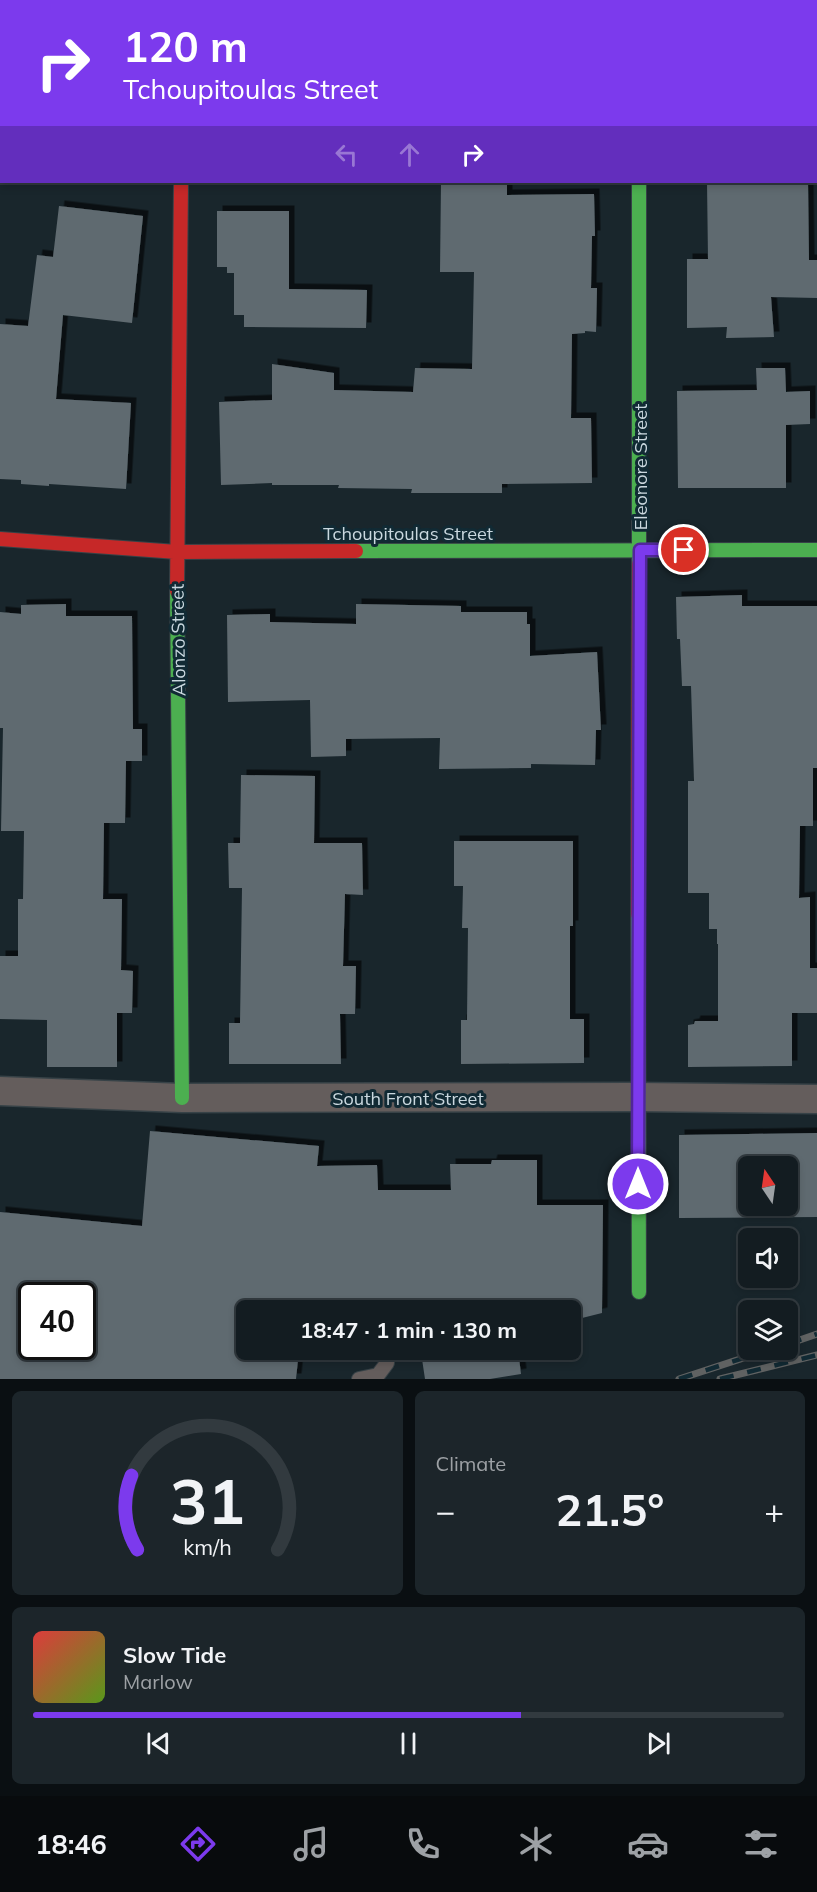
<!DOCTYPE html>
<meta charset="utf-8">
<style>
:root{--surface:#131c21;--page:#1c252a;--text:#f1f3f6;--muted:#9da1a5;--line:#323a3f;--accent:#7c3aed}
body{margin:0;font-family:Mulish,sans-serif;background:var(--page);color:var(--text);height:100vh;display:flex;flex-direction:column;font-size:22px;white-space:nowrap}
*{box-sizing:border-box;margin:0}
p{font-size:20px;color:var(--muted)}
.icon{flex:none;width:33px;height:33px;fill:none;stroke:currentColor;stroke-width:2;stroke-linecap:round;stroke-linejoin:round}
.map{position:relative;height:1379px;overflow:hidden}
.panel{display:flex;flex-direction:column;gap:12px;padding:12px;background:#0a0f12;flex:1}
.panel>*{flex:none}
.top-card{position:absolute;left:0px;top:0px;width:818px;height:183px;box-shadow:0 3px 9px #0003,0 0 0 2px var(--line);background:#7c3aed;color:#fff;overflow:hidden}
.needle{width:39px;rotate:347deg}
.controls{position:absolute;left:738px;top:1156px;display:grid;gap:12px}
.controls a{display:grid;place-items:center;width:60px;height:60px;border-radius:9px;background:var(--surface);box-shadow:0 3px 9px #0003,0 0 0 2px var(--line);font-size:30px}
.speed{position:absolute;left:18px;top:1282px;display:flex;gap:12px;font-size:30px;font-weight:700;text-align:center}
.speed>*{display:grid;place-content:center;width:78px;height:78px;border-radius:50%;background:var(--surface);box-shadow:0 3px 9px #0003,0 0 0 2px var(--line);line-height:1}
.speed .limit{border:3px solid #111;border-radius:9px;background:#fff;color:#111}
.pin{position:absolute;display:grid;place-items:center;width:51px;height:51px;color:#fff;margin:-26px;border:3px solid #fff;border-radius:50%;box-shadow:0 2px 6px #0007}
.me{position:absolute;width:66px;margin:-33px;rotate:0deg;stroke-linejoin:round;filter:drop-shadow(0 0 4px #0008)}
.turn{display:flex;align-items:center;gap:21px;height:126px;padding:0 24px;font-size:27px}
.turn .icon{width:78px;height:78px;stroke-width:2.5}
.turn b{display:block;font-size:42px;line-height:51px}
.lanes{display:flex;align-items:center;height:57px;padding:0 24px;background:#0003;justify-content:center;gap:30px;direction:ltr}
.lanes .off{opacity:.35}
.big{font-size:45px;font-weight:700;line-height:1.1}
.panel .tile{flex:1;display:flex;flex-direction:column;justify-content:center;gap:9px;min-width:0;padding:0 21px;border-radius:9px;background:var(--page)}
.panel .dial{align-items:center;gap:0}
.dial svg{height:156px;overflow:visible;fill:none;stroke:var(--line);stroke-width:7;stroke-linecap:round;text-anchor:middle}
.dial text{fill:var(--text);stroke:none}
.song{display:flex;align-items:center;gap:18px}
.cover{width:72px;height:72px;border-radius:9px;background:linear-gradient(135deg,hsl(0 70% 55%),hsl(90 70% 35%))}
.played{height:6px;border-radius:3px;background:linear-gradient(90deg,var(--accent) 65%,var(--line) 65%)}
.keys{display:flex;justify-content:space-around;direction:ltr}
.heat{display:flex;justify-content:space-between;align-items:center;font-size:33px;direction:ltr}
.panel .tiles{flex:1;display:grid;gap:12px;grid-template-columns:1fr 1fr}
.tile:last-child{grid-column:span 2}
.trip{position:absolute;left:236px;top:1300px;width:345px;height:60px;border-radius:9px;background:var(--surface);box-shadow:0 3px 9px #0003,0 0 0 2px var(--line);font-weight:700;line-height:60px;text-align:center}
.tabs{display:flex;height:96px;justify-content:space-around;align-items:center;background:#080b0d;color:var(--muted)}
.tabs .icon{width:42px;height:42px}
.tabs .selected{color:var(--accent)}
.tabs b{font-size:27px;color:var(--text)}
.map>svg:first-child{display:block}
</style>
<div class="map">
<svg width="817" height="1379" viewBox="0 0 817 1379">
<defs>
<filter id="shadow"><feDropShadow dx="5.5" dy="-5.5" stdDeviation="0" flood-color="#0009"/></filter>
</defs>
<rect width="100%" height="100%" fill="#19262c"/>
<path fill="#5f6a70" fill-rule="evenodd" filter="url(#shadow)" d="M441,182H507V195L594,194L595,236H592L591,288H597L596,332L585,331V333L572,334L571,418H591L592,483L502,484V493H411L412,489L338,488L339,485H272V483L221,485L219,402L272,400V364L334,373V390L413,392L415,368L472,369L474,272H440Z
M707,182H808L809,260H817V298L771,297L774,337L726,338L727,327L687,328V259H708Z
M59,206L143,216L132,323L63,315L56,399L131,403L126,489L49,484V486L21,484V480L0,479V324L28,326L37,255L53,257Z
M217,211H289V289L367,290L366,328L244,327V315H234V273H227V267H217Z
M756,368H785L786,392L810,391V424L786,425V488H678L677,391L757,390Z
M742,595V606H817V768H813V826H800L799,898L810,897V968H817V1013H792V1066L688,1067V1025L694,1024L695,1021H718V944H717V929H709V893H688V781H694L691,686H682L680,639H677L676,597Z
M66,604V616H132L133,729H142V761H126L125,823H104L103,899H122L121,970L133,971L132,1013H117V1067H47V1020L0,1019V956H18V899H23L24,831H1L3,728H0V612L21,614V605Z
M356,604L461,606V612H527V624H530V656L597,652L601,730H596L595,765L531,764V768L439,769L440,738L346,739V756L311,757L310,700L228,702L227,615L270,614V622L356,624Z
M241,775L315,776L314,843H362L363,895L345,894L343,966H356L355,1014H340L341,1064H229V1023H240L242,888H229L228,843H240Z
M454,841H573V926H570V1019H584V1063L461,1064V1020H467L468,928H462L463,886H454Z
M150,1131L319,1146L317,1166L377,1165L378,1190H451L450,1164H491L492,1160H537V1205H603L602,1313L570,1321V1311H246V1350H299L296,1379H0V1212L142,1226ZM32,1296H82V1347H32Z
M817,1133V1217L679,1218V1135ZM748,1167H788V1206H748Z
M409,1350H518L521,1374L490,1379H425L422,1359L409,1362Z"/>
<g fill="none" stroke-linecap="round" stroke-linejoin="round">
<defs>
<path id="lane" d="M359,1379L378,1375L387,1363"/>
<path id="street" d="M639,0V2
M183,2V0
M0,1091L182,1098L637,1097L817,1099"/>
<path id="fast" d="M356,551L817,550
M639,564V182
M177,591L182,1098
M638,914L639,1292"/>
<path id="jam" d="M0,539L177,552L356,551
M177,591L181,182
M638,914L639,564"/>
</defs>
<use href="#lane" stroke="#374247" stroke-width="16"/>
<use href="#street" stroke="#374247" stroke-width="31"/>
<use href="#fast" stroke="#374247" stroke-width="16"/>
<use href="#jam" stroke="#374247" stroke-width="16"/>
<use href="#lane" stroke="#645d5c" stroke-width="14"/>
<use href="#street" stroke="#645d5c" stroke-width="28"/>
<use href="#fast" stroke="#4caf50" stroke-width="14"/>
<use href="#jam" stroke="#c62828" stroke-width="14"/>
<defs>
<path id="rail" d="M788,1344L817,1334
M679,1379L768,1350
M720,1379L817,1355"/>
</defs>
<use href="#rail" stroke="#606262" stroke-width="7"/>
<use href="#rail" stroke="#112a34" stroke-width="4.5" stroke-dasharray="14" stroke-linecap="butt"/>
</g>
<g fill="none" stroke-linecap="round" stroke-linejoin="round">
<defs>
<path id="route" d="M638,1184L640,550H684"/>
</defs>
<use href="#route" stroke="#51269a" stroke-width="15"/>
<use href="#route" stroke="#7c3aed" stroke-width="10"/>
</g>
<g text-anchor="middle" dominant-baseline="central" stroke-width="6" stroke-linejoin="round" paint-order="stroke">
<g font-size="18" fill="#cad8df" stroke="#112a34">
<text transform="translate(640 467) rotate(-90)">Eleonore Street</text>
<text x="408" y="533">Tchoupitoulas Street</text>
<text transform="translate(178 640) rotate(-91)">Alonzo Street</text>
<text x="408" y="1098">South Front Street</text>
</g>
</g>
</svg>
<div class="controls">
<a><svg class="needle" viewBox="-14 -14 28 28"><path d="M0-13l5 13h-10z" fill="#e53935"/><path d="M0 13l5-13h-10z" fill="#9da1a5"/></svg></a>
<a><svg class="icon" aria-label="sound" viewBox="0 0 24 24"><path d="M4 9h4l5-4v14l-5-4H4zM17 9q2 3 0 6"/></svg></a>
<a><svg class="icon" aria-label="layers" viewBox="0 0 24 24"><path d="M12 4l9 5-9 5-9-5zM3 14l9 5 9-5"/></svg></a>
</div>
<div class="speed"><div class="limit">40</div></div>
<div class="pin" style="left:684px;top:550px;background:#d93025"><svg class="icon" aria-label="arrive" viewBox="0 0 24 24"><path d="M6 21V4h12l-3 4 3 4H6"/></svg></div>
<svg class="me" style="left:638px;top:1184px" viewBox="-20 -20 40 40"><circle r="17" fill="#7c3aed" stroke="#fff" stroke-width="3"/><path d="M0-11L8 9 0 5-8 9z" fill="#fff"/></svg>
<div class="trip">18:47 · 1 min · 130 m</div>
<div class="top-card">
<div class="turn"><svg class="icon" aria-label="right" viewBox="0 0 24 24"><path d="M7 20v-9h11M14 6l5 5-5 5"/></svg><div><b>120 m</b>Tchoupitoulas Street</div></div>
<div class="lanes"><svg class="icon off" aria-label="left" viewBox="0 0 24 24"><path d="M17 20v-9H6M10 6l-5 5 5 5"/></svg><svg class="icon off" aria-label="ahead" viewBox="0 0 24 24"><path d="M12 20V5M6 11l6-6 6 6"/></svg><svg class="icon" aria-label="right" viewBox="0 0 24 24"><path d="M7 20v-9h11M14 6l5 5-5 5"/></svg></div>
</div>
</div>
<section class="panel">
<div class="tiles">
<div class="tile dial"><svg viewBox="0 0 100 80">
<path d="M14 69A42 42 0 1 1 86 69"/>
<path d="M14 69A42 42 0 0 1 11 31" stroke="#7c3aed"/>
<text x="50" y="56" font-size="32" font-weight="700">31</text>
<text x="50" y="72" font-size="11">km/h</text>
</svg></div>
<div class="tile"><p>Climate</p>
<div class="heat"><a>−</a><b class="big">21.5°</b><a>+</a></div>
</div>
<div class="tile">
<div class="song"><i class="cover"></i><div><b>Slow Tide</b><p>Marlow</p></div></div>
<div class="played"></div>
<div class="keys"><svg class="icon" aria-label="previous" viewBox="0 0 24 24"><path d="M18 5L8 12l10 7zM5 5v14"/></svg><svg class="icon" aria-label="pause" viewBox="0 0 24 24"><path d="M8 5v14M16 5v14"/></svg><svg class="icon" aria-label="next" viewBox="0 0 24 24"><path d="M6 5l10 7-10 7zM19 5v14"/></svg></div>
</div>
</div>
</section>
<nav class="tabs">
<b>18:46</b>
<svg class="icon selected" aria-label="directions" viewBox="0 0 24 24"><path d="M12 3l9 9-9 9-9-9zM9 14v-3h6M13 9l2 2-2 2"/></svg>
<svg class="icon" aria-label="music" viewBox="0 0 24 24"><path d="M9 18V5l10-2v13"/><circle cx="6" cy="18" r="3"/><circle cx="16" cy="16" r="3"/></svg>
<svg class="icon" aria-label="phone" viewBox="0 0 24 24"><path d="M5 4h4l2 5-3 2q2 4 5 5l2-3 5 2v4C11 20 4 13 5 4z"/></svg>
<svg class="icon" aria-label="climate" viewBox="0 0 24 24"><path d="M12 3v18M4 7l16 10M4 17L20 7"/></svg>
<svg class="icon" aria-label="car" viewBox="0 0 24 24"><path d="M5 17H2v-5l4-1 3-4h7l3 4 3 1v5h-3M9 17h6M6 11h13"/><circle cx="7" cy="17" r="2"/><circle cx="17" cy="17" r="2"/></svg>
<svg class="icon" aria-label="filters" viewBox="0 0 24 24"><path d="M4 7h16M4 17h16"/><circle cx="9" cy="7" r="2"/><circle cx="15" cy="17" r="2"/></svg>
</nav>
